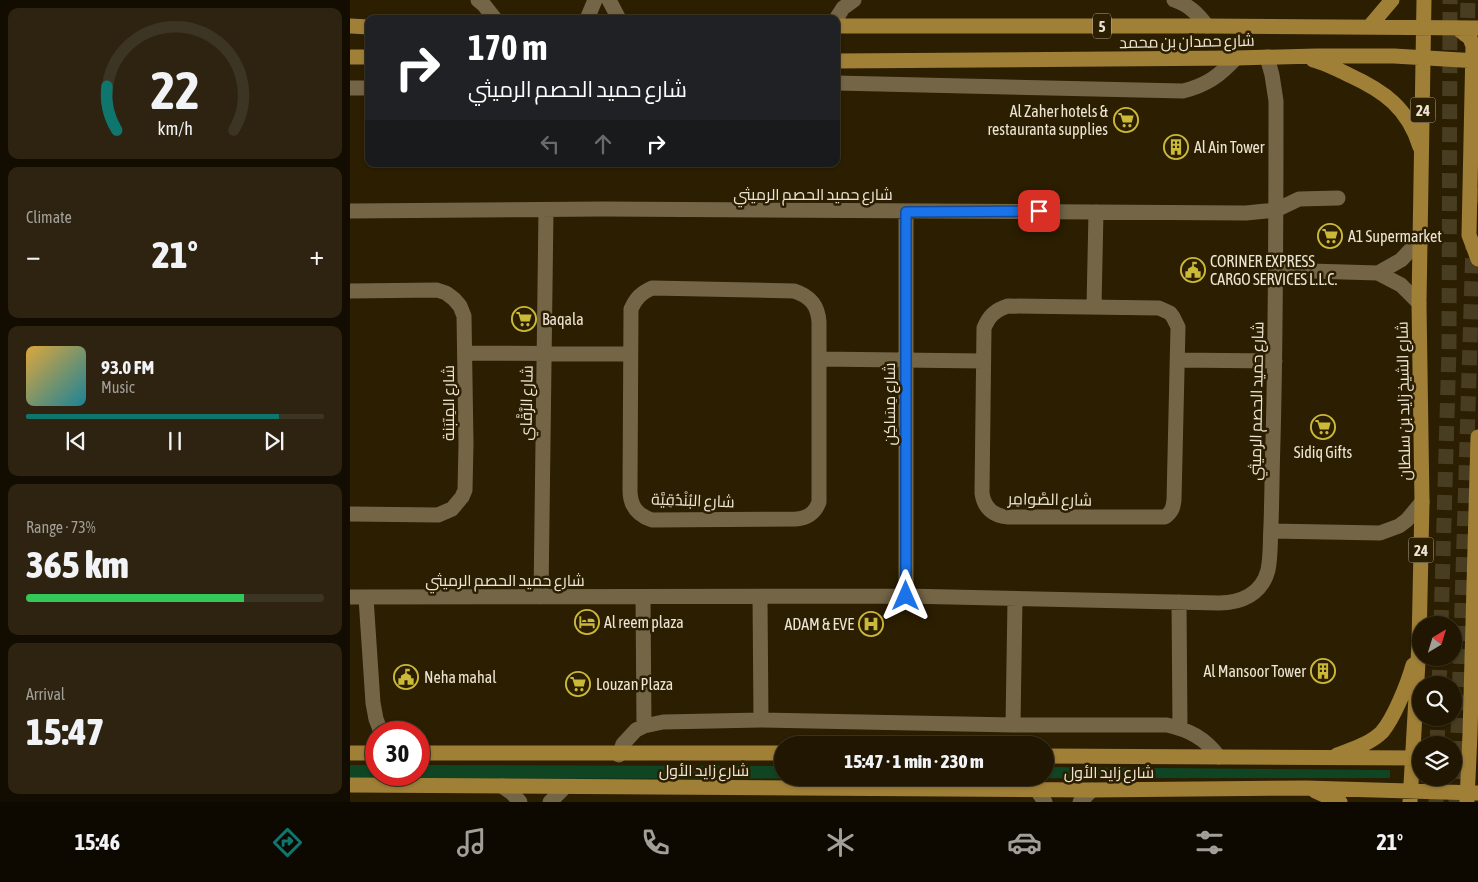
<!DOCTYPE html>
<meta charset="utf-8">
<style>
:root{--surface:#201601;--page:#2d2310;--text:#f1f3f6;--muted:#a29f99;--line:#3d3523;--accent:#0f766e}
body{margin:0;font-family:"Asap Condensed",Cairo,sans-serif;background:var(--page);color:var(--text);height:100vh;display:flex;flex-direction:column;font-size:19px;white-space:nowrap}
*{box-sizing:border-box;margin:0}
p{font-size:16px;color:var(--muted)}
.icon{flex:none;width:28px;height:28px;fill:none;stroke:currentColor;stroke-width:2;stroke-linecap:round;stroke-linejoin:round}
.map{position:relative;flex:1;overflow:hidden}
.drawer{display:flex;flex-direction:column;gap:8px;padding:8px;background:#120c01;width:350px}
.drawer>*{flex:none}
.banner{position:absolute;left:15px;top:15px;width:475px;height:152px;border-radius:10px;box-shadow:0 1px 4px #0004,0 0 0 1px var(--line);background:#202124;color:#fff;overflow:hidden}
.needle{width:32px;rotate:38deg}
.tools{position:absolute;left:1062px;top:616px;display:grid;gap:10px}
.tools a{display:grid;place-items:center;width:50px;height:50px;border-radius:50%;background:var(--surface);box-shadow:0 1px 4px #0004,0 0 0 1px var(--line);font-size:25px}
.speed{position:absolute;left:15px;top:721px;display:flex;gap:10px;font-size:25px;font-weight:700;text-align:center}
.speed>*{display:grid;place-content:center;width:65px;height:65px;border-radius:50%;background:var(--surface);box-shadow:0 1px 4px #0004,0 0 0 1px var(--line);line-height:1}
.speed .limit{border:8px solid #d22;background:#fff;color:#111}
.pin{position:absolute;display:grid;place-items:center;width:42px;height:42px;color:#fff;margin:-21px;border-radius:10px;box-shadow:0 2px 8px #0006}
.me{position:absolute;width:55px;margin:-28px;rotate:0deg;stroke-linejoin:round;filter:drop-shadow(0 0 4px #0008)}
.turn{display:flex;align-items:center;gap:18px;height:105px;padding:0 20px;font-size:22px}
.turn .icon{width:65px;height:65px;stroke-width:2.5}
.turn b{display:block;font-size:35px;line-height:42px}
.lanes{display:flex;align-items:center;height:48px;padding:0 20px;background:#0003;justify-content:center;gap:25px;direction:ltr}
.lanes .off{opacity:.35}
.big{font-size:38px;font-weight:800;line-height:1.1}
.drawer .card{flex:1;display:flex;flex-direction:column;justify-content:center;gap:8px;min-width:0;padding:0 18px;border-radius:10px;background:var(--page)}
.drawer .dial{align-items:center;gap:0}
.dial svg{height:130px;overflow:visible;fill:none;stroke:var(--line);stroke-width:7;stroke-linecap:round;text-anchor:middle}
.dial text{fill:var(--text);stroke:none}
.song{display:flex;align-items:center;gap:15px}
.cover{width:60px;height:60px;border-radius:8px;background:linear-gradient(135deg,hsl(40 70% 55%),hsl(190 70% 35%))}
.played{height:5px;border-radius:2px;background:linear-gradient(90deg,var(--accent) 85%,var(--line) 85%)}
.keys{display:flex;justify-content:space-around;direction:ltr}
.heat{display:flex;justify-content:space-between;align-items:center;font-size:28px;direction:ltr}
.charge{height:8px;border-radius:4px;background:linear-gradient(90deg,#34c759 73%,var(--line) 0)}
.trip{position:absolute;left:424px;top:736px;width:280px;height:50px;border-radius:25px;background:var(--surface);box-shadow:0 1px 4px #0004,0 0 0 1px var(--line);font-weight:800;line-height:50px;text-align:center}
.tabs{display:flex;height:80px;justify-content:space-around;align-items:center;background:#0d0900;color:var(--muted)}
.tabs .icon{width:35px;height:35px}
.tabs .on{color:var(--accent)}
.tabs b{font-size:22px;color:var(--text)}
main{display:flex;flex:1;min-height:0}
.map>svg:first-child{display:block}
</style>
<main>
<section class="drawer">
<div class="card dial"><svg viewBox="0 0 100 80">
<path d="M14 69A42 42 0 1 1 86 69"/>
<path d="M14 69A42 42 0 0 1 8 42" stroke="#0f766e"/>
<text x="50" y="56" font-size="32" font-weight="700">22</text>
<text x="50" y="72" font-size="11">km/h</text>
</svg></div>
<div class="card"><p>Climate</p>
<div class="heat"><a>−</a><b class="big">21°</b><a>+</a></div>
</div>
<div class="card">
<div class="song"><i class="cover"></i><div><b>93.0 FM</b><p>Music</p></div></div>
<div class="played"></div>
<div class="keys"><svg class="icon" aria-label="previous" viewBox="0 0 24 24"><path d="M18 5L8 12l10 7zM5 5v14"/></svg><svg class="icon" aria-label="pause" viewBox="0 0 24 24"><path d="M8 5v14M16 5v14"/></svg><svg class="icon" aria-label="next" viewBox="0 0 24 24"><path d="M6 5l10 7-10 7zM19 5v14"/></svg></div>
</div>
<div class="card"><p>Range · 73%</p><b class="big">365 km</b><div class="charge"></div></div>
<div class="card"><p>Arrival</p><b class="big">15:47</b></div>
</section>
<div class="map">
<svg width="1128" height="802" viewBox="0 0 1128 802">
<rect width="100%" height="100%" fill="#2b1e01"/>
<path fill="#104523" d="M0,765H26V775H69V765L432,766V778H695V767L1040,770V778L0,779Z"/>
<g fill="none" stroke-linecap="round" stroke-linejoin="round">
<path stroke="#483c21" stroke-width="15" stroke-dasharray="15 8" stroke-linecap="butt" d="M1117,41L1118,0
M1126,203L1128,178
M1091,625L1099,348L1100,0
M1089,685L1090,658
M1087,745L1088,718
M1086,802V778
M1106,802L1123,244"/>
<path stroke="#746547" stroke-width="15" d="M128,0L134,5L145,19
M259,0L269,19
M824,0C839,5 848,14 857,26
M237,19L245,0
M486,19L493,8L504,0
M486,83L833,91C857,85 869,76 886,58
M0,88H19
M0,211L253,209L896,213L926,210L949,199L988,198
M556,212V596
M926,270L1028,273L1051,285L1069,303
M1028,273L1051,260L1069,241
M302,288L444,291C460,296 468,305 469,322V502C465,513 458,518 446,519L302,520C287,515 280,506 280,490L281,309C286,298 291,293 302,288Z
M0,291L87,290L96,293L104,299L110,306L114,316L116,444L115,490L112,497L102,509L88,515L0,514
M658,306L809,308L820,313L823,317L828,327L824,500C823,508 822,512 815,517H658C643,516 634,508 632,493L634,328C639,316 645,310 658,306Z
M744,307L746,212
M116,353L280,354
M469,359L633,361
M828,360L925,361
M921,531L1030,533L1049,526L1057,520L1072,502
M0,597L556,596L869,603C891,603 912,594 918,570C921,556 920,539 921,525C922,497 922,469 923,441C926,328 926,214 926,101L922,75L917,57
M191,597L196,210
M293,597L294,726
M410,597L411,720
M16,598L23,703L26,719L31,732
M829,602L830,728
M663,725L665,599
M269,755L273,744L286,730L294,726L313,722L411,720L663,725H817C839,730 855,738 869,757
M152,786L162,793L170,802
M686,789L695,802
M200,802L215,787
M730,802L742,790"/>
<path stroke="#a07f36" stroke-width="15" d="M0,26L19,27
M486,26H857L1128,28
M1019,27L1042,0
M1107,28L1120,38L1123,46L1119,235L1128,259
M0,57H19
M963,60C975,63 987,69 999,75C1034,91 1058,108 1070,147
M486,61L886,58L966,56H1044L1128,61
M0,753H26
M69,753H432
M987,755C1002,749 1020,744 1032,732C1044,718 1058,683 1063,665
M695,756L1071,758
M0,785L742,790L956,788L1128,793
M965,791L990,802
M1117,801L1120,734L1128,437
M1060,802L1069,644L1072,502L1069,303L1074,0"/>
</g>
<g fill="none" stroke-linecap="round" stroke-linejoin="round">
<defs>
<path id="route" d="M556,596V212L689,211"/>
</defs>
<use href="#route" stroke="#114b97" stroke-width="12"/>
<use href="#route" stroke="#1a73e8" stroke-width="9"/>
</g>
<defs>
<symbol id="supermarket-ring" viewBox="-11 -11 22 22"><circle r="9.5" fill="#2b1e01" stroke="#cbb939" stroke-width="1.5"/><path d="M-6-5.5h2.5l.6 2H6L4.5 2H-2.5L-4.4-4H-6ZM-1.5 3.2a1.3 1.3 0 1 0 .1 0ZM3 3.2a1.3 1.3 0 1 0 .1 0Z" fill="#cbb939"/></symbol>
<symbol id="building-ring" viewBox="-11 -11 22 22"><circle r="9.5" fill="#2b1e01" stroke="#cbb939" stroke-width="1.5"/><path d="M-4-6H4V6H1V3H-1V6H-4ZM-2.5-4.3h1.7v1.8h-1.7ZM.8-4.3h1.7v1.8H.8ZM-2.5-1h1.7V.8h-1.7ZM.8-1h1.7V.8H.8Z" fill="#cbb939"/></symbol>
<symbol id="civic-ring" viewBox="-11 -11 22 22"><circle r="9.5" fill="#2b1e01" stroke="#cbb939" stroke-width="1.5"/><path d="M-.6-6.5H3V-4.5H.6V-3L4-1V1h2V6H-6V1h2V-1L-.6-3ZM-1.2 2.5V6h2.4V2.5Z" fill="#cbb939"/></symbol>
<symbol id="hotel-ring" viewBox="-11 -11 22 22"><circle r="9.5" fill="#2b1e01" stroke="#cbb939" stroke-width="1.5"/><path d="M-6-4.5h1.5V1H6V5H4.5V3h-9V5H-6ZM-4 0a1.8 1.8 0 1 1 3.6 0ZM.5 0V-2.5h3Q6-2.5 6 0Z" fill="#cbb939"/></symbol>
<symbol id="hospital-ring" viewBox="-11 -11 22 22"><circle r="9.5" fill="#2b1e01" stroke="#cbb939" stroke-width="1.5"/><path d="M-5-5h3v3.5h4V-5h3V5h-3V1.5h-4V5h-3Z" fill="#cbb939"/></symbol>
</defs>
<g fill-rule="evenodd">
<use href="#supermarket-ring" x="762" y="106" width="28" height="28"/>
<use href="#building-ring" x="812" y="133" width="28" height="28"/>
<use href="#supermarket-ring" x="966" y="222" width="28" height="28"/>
<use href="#civic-ring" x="829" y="256" width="28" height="28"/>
<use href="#supermarket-ring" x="160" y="305" width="28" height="28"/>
<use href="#supermarket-ring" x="959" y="413" width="28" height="28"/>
<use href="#hotel-ring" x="223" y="608" width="28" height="28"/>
<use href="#hospital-ring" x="507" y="610" width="28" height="28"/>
<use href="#building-ring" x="959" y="657" width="28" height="28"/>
<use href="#civic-ring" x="42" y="663" width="28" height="28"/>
<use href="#supermarket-ring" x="214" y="670" width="28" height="28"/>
</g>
<g text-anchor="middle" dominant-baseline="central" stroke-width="5" stroke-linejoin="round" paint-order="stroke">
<g fill="#2b1e01" stroke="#b3a995" stroke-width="1">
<rect x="743" y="13.5" width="18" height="25" rx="4"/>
<rect x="1060.5" y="97.5" width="25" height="25" rx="4"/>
<rect x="1058.5" y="537.5" width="25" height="25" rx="4"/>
</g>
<g font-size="15" font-weight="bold" fill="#ede5d4">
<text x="752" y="26">5</text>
<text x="1073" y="110">24</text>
<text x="1071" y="550">24</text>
</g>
<g font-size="16" fill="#ede5d4" stroke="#2b1e01">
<text transform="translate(837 41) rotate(-1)">شارع حمدان بن محمد</text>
<text x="463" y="194">شارع حميد الحصم الرميثي</text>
<text transform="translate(906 401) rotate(-89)">شارع حميد الحصم الرميثي</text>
<text transform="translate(1053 401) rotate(-91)">شارع الشيخ زايد بن سلطان</text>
<text transform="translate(98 403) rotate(-90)">شارع المِتبَنة</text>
<text transform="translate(176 403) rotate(-89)">شارع الرَّقَّاي</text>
<text transform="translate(539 404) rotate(-90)">شارع مِسَاكِن</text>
<text transform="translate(700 499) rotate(1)">شارع الصَّوامِر</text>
<text transform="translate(343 500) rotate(2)">شارع البُنْدُقِيَّة</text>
<text x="155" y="580">شارع حميد الحصم الرميثي</text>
<text x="354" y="770">شارع زايد الأول</text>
<text x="759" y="772">شارع زايد الأول</text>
</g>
<g font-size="16" fill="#ede5d4" stroke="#2b1e01" text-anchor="start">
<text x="758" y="111" text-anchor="end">Al Zaher hotels &amp;<tspan x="758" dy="18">restauranta supplies</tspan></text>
<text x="844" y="147">Al Ain Tower</text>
<text x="998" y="236">A1 Supermarket</text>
<text x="860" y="261">CORINER EXPRESS<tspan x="860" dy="18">CARGO SERVICES L.L.C.</tspan></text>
<text x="192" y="319">Baqala</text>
<text x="973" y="452" text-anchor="middle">Sidiq Gifts</text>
<text x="254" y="622">Al reem plaza</text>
<text x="504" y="624" text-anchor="end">ADAM &amp; EVE</text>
<text x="956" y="671" text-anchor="end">Al Mansoor Tower</text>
<text x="74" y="677">Neha mahal</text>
<text x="246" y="684">Louzan Plaza</text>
</g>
</g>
</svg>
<div class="tools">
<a><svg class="needle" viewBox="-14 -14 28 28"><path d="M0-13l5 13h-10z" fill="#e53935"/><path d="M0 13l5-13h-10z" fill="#a29f99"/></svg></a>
<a><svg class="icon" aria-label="search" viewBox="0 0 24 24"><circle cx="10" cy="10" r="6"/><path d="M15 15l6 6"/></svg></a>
<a><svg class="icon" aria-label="layers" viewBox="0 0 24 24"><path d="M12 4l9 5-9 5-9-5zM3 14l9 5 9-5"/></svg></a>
</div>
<div class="speed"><div class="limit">30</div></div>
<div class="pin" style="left:689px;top:211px;background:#d93025"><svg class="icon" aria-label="arrive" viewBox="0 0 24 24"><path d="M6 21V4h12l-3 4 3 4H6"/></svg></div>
<svg class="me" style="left:556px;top:596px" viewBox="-20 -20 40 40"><path d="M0-17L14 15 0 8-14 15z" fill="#1a73e8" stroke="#fff" stroke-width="4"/></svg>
<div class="trip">15:47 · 1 min · 230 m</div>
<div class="banner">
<div class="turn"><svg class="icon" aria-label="right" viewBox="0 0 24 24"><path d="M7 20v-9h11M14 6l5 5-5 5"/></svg><div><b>170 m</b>شارع حميد الحصم الرميثي</div></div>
<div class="lanes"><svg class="icon off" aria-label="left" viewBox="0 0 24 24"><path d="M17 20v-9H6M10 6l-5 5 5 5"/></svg><svg class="icon off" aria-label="ahead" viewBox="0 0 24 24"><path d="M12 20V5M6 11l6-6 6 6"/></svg><svg class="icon" aria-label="right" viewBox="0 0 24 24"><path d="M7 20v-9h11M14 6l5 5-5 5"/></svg></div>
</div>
</div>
</main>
<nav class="tabs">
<b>15:46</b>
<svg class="icon on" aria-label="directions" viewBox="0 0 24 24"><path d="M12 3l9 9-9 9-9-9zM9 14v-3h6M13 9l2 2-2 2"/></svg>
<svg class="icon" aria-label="music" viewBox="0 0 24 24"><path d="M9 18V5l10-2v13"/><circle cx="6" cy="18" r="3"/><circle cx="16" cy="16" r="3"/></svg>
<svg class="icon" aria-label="phone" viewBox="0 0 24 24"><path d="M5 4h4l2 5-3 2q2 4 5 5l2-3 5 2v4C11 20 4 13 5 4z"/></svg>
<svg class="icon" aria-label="climate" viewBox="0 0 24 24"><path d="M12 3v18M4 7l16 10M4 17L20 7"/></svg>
<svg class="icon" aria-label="car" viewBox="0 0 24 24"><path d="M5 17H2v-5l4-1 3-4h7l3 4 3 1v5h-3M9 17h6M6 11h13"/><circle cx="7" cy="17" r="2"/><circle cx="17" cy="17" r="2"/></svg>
<svg class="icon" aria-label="filters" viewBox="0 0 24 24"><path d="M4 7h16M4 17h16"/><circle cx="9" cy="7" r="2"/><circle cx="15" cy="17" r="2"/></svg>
<b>21°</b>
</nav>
